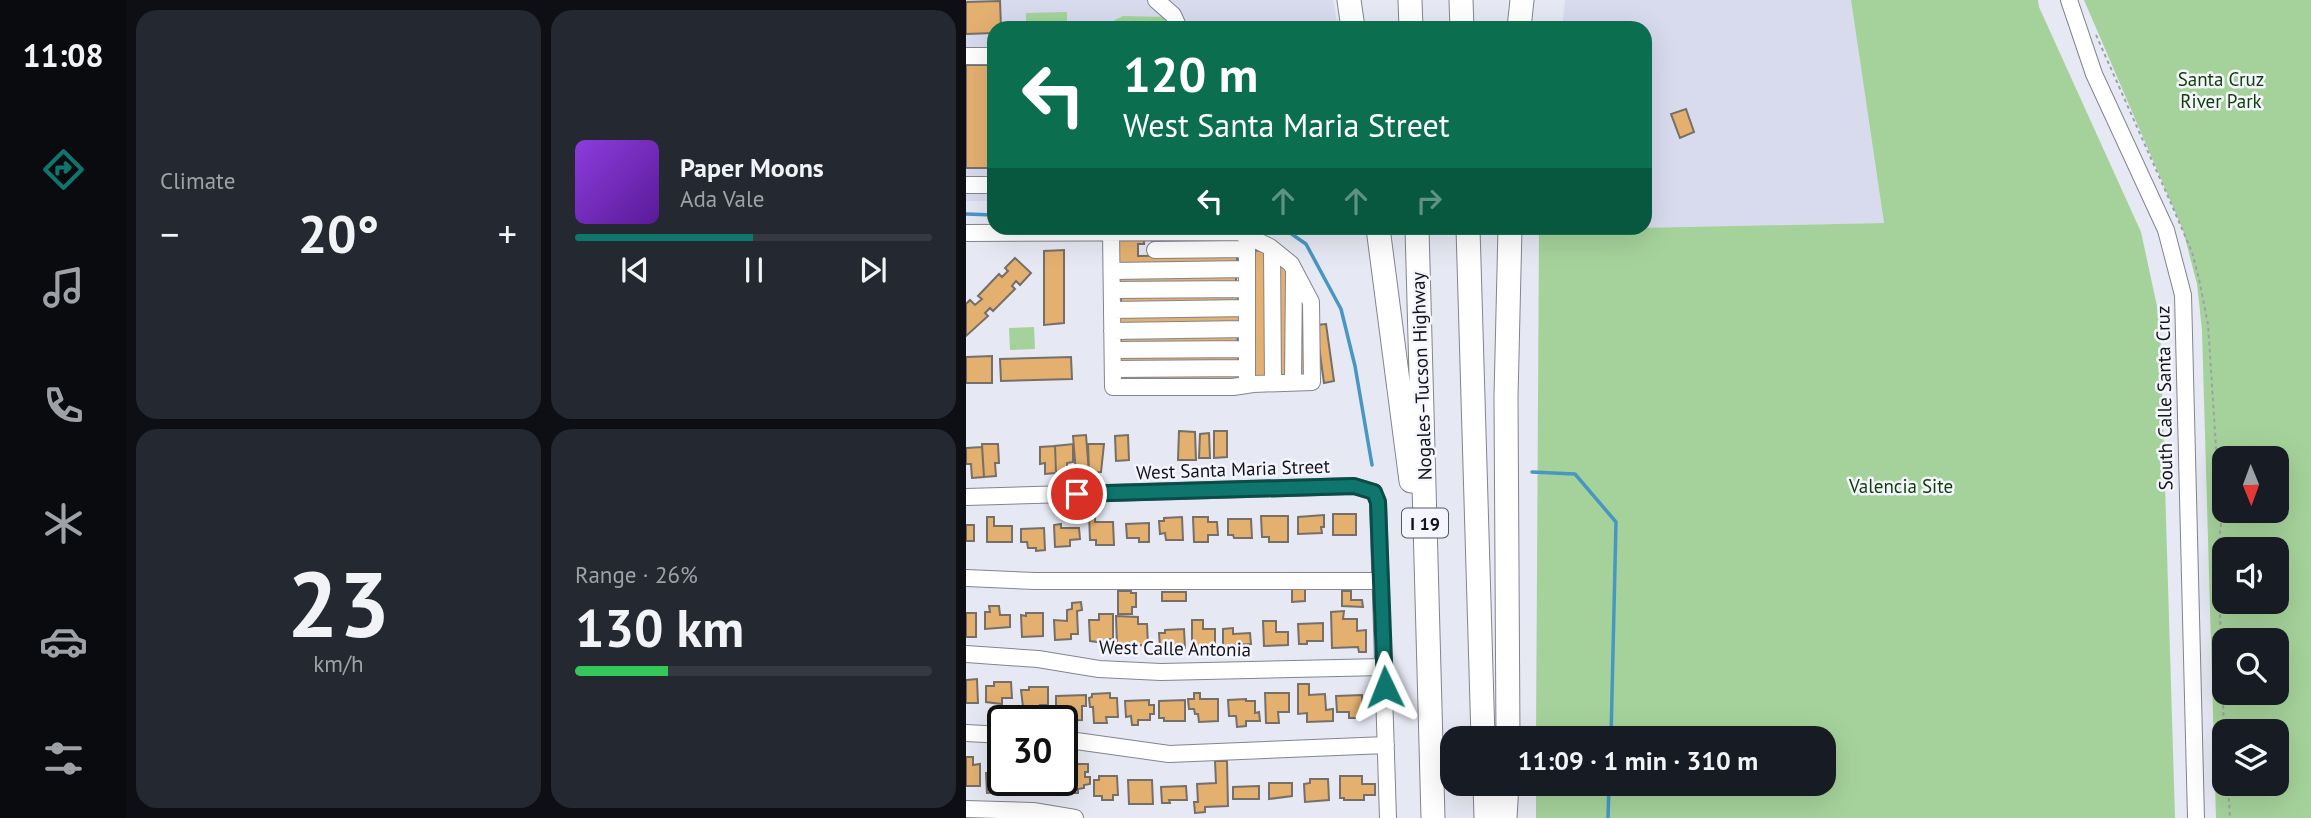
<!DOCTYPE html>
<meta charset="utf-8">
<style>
:root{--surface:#171b24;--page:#242831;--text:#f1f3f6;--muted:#9ea1a6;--line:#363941;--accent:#0f766e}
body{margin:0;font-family:"PT Sans",sans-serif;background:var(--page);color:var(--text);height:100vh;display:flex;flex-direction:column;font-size:26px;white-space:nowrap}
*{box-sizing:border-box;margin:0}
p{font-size:23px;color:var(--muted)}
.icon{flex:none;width:38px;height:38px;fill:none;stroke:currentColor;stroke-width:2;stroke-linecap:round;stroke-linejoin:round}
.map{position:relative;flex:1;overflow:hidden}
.panel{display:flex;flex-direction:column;gap:10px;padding:10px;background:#0d0f14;width:840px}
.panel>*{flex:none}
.guide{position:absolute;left:21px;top:21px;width:665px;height:214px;border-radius:21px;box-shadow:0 7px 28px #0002;background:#0b6e4f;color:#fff;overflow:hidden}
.needle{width:46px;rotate:179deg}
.controls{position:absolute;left:1246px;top:446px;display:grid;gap:14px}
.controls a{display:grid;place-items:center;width:77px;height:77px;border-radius:14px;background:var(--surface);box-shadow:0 7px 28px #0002;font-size:35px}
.speed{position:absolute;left:21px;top:705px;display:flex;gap:14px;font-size:35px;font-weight:700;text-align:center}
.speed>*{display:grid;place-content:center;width:91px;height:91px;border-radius:50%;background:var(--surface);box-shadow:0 7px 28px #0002;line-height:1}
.speed .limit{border:4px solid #111;border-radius:10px;background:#fff;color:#111}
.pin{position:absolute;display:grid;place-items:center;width:60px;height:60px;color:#fff;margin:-30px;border:4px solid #fff;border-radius:50%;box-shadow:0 2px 7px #0007}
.me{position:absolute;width:77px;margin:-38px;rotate:358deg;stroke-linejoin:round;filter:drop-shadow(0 0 5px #0008)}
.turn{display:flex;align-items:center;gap:24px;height:147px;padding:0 21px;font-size:32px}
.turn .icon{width:91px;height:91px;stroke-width:2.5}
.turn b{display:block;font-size:49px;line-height:60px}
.lanes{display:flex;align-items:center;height:66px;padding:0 21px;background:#0003;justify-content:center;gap:35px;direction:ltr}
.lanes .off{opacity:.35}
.big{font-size:52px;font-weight:700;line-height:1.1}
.panel .card{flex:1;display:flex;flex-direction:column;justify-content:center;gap:10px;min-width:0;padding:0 24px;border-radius:21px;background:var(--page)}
.panel .dial{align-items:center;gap:0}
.dial b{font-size:91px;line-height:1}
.song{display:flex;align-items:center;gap:21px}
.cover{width:84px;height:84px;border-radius:10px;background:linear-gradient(135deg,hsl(270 70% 55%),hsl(270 70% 35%))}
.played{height:7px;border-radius:4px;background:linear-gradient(90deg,var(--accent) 50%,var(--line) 50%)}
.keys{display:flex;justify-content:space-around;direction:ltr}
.heat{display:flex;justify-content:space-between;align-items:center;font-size:38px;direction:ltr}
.charge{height:10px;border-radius:5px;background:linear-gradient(90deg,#34c759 26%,var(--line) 0)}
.panel .tiles{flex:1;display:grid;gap:10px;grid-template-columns:repeat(2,1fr)}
.trip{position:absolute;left:474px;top:726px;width:396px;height:70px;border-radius:21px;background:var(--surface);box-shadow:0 7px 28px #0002;font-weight:700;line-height:70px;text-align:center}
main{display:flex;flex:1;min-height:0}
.menu{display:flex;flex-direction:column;width:126px;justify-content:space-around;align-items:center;background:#090b0e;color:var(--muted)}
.menu .icon{width:49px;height:49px}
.menu .on{color:var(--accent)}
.menu b{font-size:32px;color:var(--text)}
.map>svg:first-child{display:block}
</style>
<main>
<nav class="menu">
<b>11:08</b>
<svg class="icon on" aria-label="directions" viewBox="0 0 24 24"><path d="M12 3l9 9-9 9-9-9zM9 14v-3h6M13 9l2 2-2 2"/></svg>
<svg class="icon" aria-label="music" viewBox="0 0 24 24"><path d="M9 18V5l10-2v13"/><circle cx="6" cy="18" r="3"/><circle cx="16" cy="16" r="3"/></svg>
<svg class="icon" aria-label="phone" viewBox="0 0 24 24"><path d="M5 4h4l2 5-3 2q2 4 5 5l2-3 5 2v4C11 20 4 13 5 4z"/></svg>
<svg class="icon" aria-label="climate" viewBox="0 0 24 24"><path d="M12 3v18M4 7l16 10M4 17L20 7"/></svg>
<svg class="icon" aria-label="car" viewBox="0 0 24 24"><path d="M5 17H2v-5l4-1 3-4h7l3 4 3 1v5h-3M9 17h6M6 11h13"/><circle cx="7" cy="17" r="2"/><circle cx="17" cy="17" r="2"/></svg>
<svg class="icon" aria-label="filters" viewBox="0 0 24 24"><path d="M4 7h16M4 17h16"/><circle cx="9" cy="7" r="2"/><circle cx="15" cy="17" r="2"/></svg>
</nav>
<section class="panel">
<div class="tiles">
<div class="card"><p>Climate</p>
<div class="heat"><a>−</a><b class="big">20°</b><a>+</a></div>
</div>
<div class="card">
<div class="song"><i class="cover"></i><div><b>Paper Moons</b><p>Ada Vale</p></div></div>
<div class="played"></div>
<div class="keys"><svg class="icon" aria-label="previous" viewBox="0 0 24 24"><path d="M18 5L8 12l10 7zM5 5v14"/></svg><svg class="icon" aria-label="pause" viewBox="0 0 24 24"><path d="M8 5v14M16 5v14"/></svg><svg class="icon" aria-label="next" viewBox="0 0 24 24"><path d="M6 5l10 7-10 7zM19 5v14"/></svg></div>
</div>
<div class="card dial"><b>23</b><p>km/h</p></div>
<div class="card"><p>Range · 26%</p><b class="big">130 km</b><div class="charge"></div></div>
</div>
</section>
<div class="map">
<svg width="1345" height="818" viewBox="0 0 1345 818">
<rect width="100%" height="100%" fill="#e6e8f3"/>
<path fill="#d8dbee" d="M0,0H367L372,28H28V201H0Z
M599,0H885L918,223L573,230V228H679V28H596Z"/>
<path fill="#a5d29a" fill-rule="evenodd" d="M885,0H1072L1073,7L1175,232L1194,320L1209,818H570V784H858V738H570L573,230L918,223Z
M1118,0H1345V818H1250L1236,330L1231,284L1217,230ZM1311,458V511H1258V458ZM1258,550H1311V602H1258ZM1311,640V693H1258V640ZM1258,732H1311V784H1258Z
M101,12V28H60V13Z
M157,16L200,17L204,28H140L139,25Z
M68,327L69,349L44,350L43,328Z"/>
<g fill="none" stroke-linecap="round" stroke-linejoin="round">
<path stroke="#4897c2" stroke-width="3.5" d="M0,214L28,215
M317,228L340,244L375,309L389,366L406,465
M566,472L609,474L650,522L645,738
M642,818L643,784"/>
</g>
<path fill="#e3b070" stroke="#766f67" stroke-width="2" d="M34,1L35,28H28V33L0,34V2Z
M0,65H28V168H0Z
M720,109L728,132L714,138L705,114Z
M186,236H263V246H186Z
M178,237V244H172V256L271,255V265H153V238Z
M98,250V323L78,325V251Z
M300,250L302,378H288L286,251Z
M49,258L65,273L54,285L50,281L46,286L49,289L27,311L24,308L19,313L22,316L0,336V304L4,300L9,305L16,299L12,296L33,274L36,277L42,271L39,268Z
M310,265H321V378H311Z
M270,273V283L153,285V275Z
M272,294V304H155V295Z
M330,303L340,304V378H331Z
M273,313V323L152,325V315Z
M360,324L368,381L358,383L350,325Z
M271,333L272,343H155V334Z
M272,352V362L154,363V354Z
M26,356V383H0V357Z
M105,357L106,379L35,381L34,359Z
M271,373V382L154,383L153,374Z
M213,431L229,432L230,460H212Z
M248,431H261V457L248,458Z
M243,433L244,458H233L234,434Z
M120,435L123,473H110L107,436Z
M162,435L163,460L150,461L149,436Z
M16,444H32L33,463H29L30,476L18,477Z
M107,444V462L101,463V473H90L89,446Z
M122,444H138L135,472L123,473Z
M89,446L90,473L79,474V463L74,464V447Z
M16,447L18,477L6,478L5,464H0V448Z
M123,514H129V522H147L148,545H130V540H124Z
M367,514H390V535H367Z
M358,515V527H355L356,533L332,534V517Z
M295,516H322V542H303V537H296Z
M21,517H28V526H46V542H21Z
M216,517L217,540H200L199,533L194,534L193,521H198V518Z
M227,517H242V522H251L252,535H242V542H228Z
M262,519H285L286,538H268L267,535H262Z
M183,523V542H173V538H161L160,524Z
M95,524V528H113L114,539L104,540V546L89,547L88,525Z
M0,525H8V541H0Z
M78,528L79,550L70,551V548H62L61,542H55V529Z
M326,589H339V601L326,602Z
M152,591H165V593H170V607H166V614H152Z
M376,591H385V600H396L397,607L376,606Z
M196,592H220V601H196Z
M115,602L116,610L111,611L112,634H105V639L89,640L88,620L101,621V610L106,609V603Z
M23,606H33L34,615H44V627L19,629V612H24Z
M378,611L377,619H391V631L400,630V652H393L392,647L366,648L365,612Z
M0,613H10V637H0Z
M60,613H77V636L56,637L55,615L60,616Z
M133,614H147V639H140V643L124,641L123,620H133Z
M150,616L172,617V624H181L182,645L151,646Z
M226,620H237V629H249V651H232V648H226Z
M297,621H310V632H322V645L298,646Z
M357,623V641H341V644H333L332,624Z
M267,628V634L284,633L285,644L257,646V629Z
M218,629L219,648L194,647L193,633H199V630Z
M11,679L12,703H0V680Z
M28,682H45L46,698H36V704L20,702V686H28Z
M332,684H343V695L359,694L360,710L367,709V721L341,722V713L332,714Z
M63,687H82V705H74V715H58L55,690H63Z
M144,693V698H151L152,717H140L141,723H128L127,707H124L123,698L126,697V694Z
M228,693H234V699H252V721L233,722L232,714H229L228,709H223L222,699H228Z
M299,693H323V712H312L313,723H300Z
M120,695V706H116V720L90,721V696Z
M396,695V718H383V712H371L370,696Z
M280,699V701H289V713L293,712L294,721H280V726L271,727L270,716H263L262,700Z
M183,700V705H188V714H184V720H172V725H166L165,716L160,717L159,701Z
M219,700V721H198V718H193V701Z
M0,757H7V765L14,764V786H0Z
M30,760H37V780H49V783H43V787H34V792L21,793L20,773H24V768H30Z
M249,761H261L262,806L239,807V812L229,813L228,802H232L231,784L250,783Z
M96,764H122V772H119V777H124V784L118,785V788L112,789V793H100V788L94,789Z
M133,776H151L152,795H147V800H136V796H128V780H133Z
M374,776H396V784H409V795H398V800H378V798H374Z
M344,779H362L363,800L339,802L338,784L344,783Z
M162,780H186L187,804H163Z
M303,783H326V796L303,799Z
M220,786L221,800H203L204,803H196L195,787Z
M293,786V799H267V787Z"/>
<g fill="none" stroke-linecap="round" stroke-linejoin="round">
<defs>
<path id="minor" d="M190,0L207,15L213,28
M1103,0L1128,74L1200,230L1217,295L1230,818
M0,56H28
M0,185H28
M0,233L273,232L304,247L325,264L345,302L346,382L287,384L267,387H147L145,232
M281,235V385
M306,249L307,383
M189,250L281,249
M146,271L281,269
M146,290L281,289
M146,310L281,308
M146,331L281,329
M147,350L281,349
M147,369L281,368
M327,382L328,273
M0,497L388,486L408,492L412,502L422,818
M0,578L69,581H415
M0,654L72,659L133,669L195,672L418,667
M0,733L37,735
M96,739L203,754L420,745
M0,809L67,811L109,818"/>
<path id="highway" d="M383,0L387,28
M444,0L445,28
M495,0L496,28
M553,28L556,0
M412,228L445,481
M451,228L467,818
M502,228L517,738
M542,738L540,397L544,228
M519,784L520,818
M539,818L541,784"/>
</defs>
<use href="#minor" stroke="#82848e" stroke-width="18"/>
<use href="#highway" stroke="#82848e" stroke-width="25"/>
<path stroke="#9ea0a9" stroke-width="2" stroke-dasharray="3.5 3.5" stroke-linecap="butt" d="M1130,35L1204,201L1226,252L1233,279L1242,324L1255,524L1252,553L1258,732
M1262,784L1264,818"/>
<use href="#minor" stroke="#fff" stroke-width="16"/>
<use href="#highway" stroke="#fff" stroke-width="23"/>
</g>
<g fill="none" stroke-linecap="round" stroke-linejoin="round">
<defs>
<path id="route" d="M111,494L388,486L408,492L412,502L419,687"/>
</defs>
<use href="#route" stroke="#0a4d48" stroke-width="18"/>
<use href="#route" stroke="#0f766e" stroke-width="12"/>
</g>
<g text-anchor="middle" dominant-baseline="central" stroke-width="5" stroke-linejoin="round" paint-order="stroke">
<rect fill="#f4f5ff" stroke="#56585d" stroke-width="2" x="436" y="508.5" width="46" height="29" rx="5"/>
<g font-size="18" font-weight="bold" fill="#131418">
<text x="459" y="523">I 19</text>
</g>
<g font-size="19" fill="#0e3e00" stroke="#f4f5ff">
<text x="1255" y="79">Santa Cruz<tspan x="1255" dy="22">River Park</tspan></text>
<text x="935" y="486">Valencia Site</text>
</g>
<g font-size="19" fill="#131418" stroke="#f4f5ff">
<text transform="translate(455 376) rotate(-92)">Nogales–Tucson Highway</text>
<text transform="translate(1198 398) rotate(-91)">South Calle Santa Cruz</text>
<text transform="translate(267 469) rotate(-2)">West Santa Maria Street</text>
<text transform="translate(209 648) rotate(1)">West Calle Antonia</text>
</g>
</g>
</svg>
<div class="controls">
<a><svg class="needle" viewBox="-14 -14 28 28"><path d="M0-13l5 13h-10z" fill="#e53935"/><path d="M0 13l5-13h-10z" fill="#9ea1a6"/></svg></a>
<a><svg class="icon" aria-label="sound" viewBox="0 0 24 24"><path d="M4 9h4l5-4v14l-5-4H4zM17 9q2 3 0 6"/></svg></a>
<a><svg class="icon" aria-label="search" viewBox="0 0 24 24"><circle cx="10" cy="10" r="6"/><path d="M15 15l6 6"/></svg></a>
<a><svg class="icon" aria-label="layers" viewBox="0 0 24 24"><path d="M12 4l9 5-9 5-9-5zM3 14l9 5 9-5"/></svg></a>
</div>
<div class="speed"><div class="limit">30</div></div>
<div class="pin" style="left:111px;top:494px;background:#d93025"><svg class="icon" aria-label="arrive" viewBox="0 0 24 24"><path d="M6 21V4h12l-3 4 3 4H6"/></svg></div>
<svg class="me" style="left:419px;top:687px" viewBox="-20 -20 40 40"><path d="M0-17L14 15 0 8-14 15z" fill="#0f766e" stroke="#fff" stroke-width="4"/></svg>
<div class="trip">11:09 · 1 min · 310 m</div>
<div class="guide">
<div class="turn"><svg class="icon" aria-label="left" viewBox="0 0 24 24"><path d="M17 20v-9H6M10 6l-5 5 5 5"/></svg><div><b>120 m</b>West Santa Maria Street</div></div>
<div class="lanes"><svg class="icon" aria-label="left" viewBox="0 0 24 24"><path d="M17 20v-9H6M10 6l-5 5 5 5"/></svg><svg class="icon off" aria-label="ahead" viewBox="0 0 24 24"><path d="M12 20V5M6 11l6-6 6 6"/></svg><svg class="icon off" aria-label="ahead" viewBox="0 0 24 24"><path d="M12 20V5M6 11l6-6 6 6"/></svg><svg class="icon off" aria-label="right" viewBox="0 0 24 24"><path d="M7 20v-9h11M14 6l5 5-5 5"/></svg></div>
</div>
</div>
</main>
